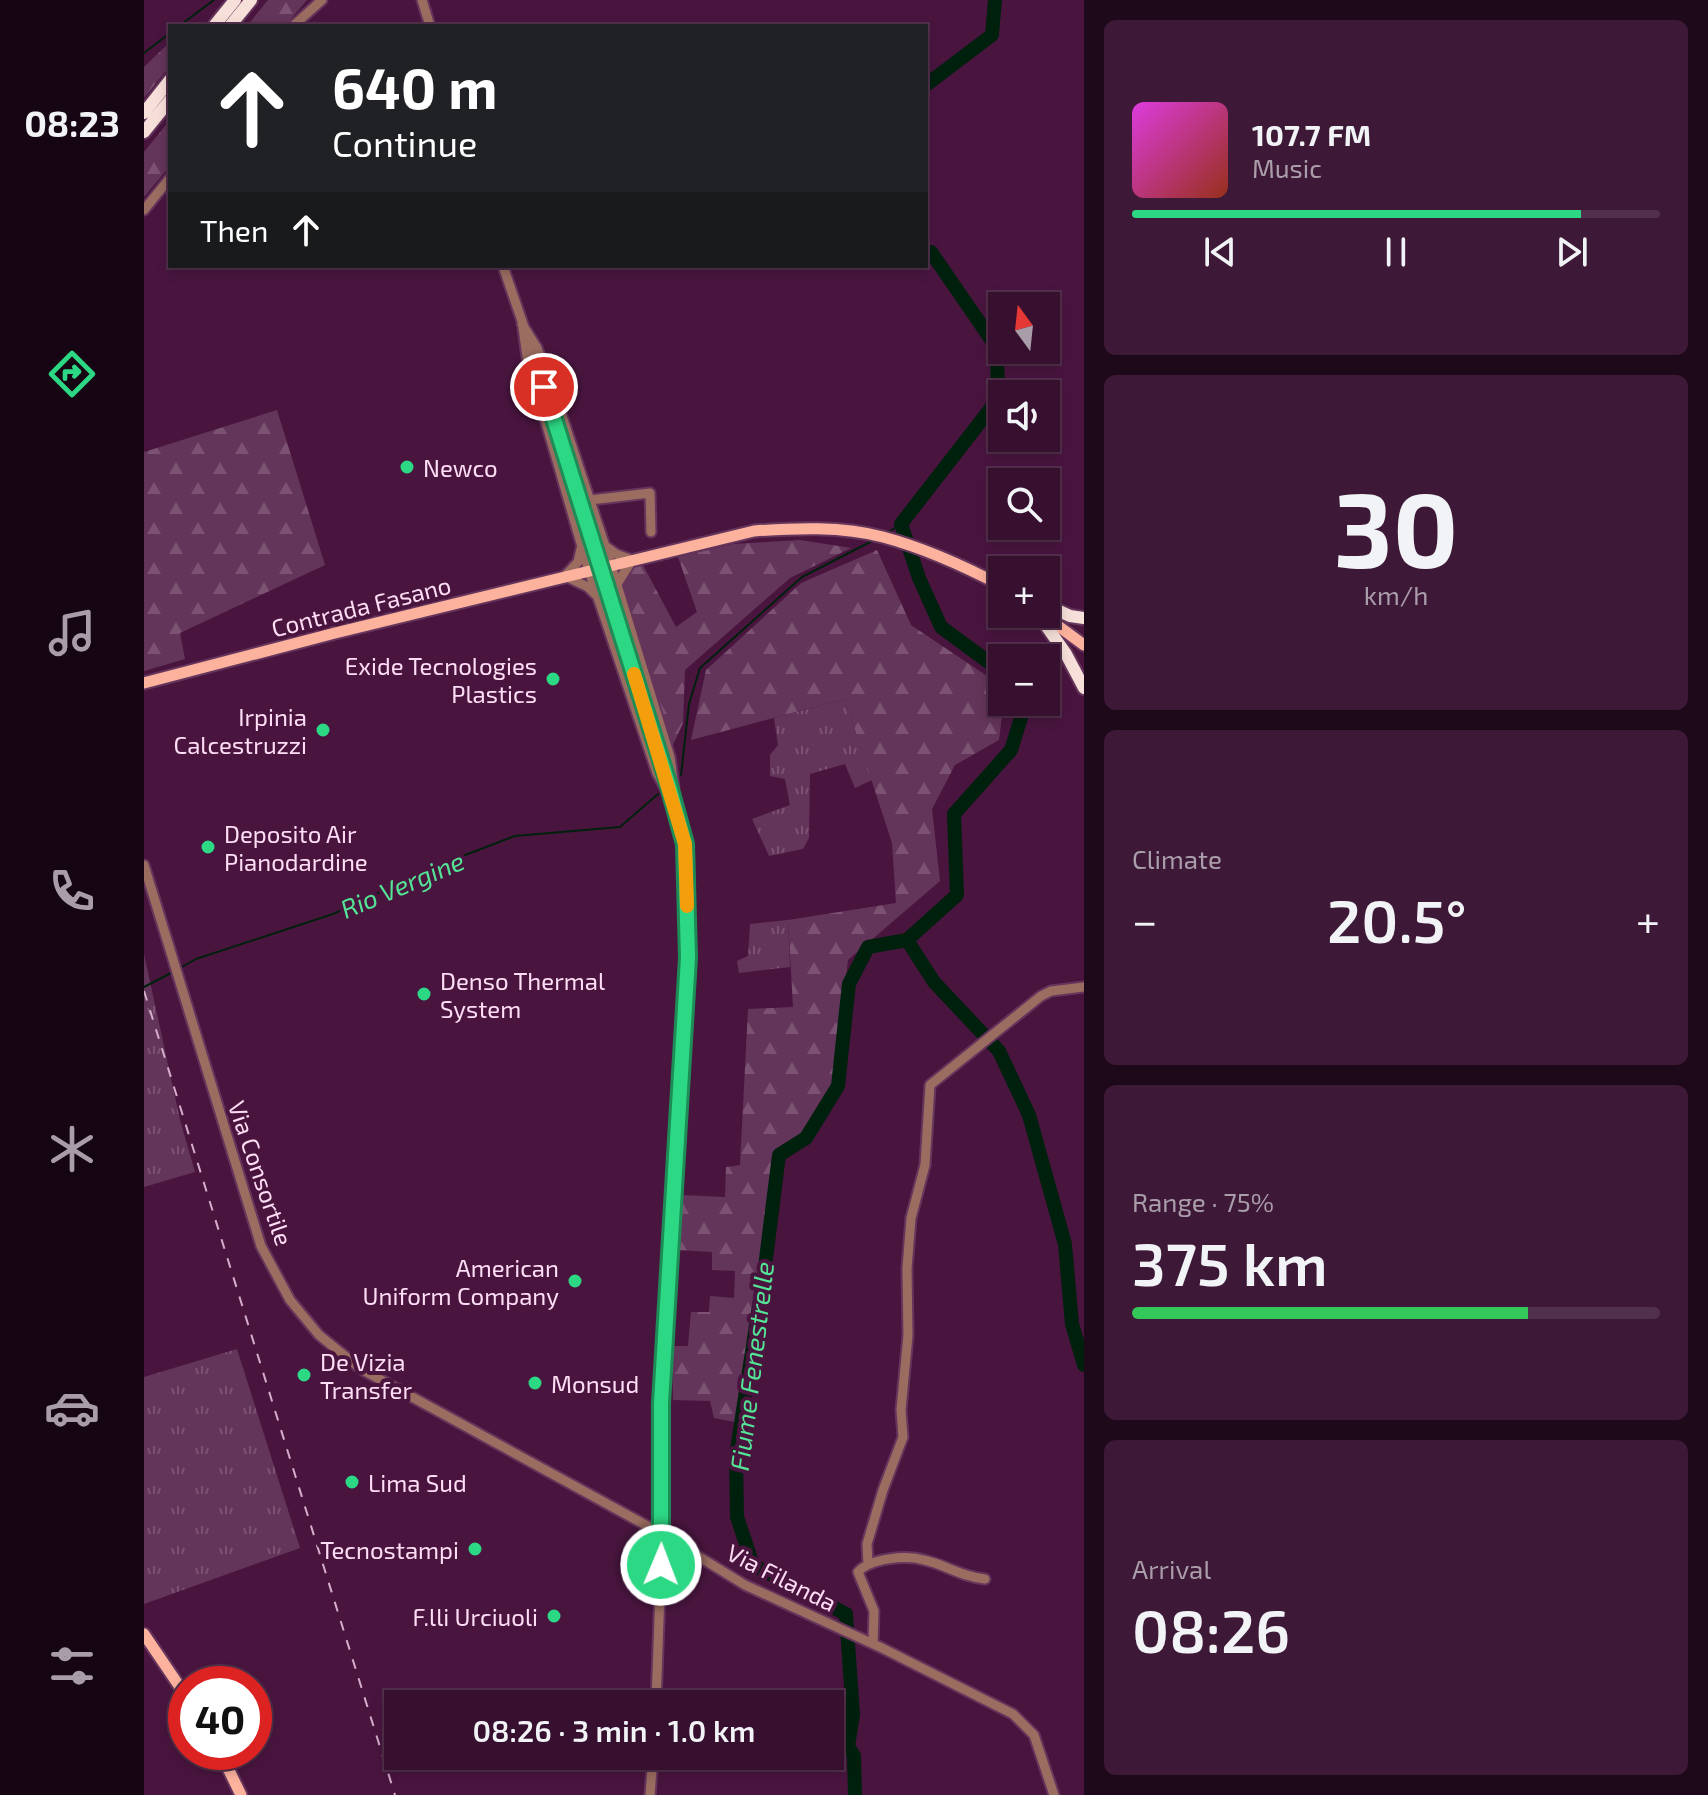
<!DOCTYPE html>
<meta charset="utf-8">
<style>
:root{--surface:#37102f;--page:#3e1937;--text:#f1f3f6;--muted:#aa9daa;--line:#51304b;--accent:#2cd884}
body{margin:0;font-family:"Exo 2",sans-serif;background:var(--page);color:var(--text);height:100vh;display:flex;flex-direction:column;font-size:30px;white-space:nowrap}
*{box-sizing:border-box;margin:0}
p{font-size:26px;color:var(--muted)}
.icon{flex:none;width:44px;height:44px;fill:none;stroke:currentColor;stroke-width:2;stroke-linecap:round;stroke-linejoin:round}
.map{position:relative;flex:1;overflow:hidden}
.drawer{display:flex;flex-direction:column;gap:20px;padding:20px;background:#1e091a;width:624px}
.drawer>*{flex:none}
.top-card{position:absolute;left:24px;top:24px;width:760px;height:244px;border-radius:0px;box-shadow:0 4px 12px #0003,0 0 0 2px var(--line);background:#202124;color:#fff;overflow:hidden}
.needle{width:52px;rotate:345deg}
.buttons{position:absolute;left:844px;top:292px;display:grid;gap:16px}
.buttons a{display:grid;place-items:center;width:72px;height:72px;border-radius:0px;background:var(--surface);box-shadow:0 4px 12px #0003,0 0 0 2px var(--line);font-size:40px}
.speed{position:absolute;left:24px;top:1666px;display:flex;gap:16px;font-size:40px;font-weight:700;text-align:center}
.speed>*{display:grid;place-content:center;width:104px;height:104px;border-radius:50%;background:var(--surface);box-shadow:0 4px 12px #0003,0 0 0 2px var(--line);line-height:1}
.speed .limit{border:12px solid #d22;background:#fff;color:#111}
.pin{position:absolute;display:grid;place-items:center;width:68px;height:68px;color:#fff;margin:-34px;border:4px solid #fff;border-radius:50%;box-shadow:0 2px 8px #0007}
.me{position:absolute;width:88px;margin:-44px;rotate:1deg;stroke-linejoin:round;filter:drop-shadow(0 0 6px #0008)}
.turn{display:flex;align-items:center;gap:28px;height:168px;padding:0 32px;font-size:36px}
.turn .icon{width:104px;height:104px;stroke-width:2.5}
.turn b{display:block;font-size:56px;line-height:68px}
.then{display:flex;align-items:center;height:76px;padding:0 32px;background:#0003;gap:16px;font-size:30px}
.big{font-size:60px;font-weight:600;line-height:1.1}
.drawer .widget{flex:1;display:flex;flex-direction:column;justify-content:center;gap:12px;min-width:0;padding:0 28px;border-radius:12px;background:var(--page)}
.drawer .dial{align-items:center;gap:0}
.dial b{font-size:104px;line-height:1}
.song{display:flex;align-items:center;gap:24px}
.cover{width:96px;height:96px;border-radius:12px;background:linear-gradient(135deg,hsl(300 70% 55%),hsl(10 70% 35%))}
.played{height:8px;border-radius:4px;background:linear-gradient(90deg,var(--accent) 85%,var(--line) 85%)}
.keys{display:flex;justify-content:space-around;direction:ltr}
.heat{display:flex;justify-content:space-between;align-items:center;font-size:44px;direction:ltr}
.charge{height:12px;border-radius:6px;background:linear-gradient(90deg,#34c759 75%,var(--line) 0)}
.trip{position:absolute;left:240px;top:1690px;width:460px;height:80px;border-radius:0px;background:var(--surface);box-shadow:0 4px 12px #0003,0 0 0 2px var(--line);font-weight:600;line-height:80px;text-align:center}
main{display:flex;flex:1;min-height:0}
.dock{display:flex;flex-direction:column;width:144px;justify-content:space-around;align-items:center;background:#160613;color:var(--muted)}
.dock .icon{width:56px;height:56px}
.dock .current{color:var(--accent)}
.dock b{font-size:36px;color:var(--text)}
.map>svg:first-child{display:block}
</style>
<main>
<nav class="dock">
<b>08:23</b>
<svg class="icon current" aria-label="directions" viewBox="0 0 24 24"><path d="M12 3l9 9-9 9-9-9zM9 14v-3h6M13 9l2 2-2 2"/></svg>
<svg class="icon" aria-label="music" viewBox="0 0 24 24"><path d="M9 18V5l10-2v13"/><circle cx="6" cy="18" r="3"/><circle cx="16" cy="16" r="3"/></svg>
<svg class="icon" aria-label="phone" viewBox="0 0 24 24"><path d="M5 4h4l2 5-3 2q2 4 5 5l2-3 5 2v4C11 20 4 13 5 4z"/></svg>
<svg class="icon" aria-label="climate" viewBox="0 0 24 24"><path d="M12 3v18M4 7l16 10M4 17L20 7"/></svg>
<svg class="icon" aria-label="car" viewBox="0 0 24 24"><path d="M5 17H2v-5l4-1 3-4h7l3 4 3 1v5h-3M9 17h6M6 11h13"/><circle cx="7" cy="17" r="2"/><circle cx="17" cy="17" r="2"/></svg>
<svg class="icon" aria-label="filters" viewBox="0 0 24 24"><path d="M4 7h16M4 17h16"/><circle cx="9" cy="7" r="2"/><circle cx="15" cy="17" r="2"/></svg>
</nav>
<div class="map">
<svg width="940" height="1795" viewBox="0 0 940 1795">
<defs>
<pattern id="grass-tufts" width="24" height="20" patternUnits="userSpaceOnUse" patternTransform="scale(2)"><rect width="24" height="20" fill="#64355a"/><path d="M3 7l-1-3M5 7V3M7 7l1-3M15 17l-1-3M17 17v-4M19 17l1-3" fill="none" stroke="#7b5272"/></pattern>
<pattern id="forest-firs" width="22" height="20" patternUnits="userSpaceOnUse" patternTransform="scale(2)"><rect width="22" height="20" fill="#64355a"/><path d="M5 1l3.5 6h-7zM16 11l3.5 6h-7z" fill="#7b5272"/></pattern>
</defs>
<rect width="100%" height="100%" fill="#49153f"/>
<path fill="url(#grass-tufts)" d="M701,699L728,780L711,788L701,764L666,774L665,838L659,849L625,856L608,819L646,805L641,779L626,776V755L634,745L630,718Z
M644,920L646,967L595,973L593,961L604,956L606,924Z
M0,954L36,1120L51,1172L0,1187Z
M93,1349L156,1548L0,1604V1377Z"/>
<path fill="url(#forest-firs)" d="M124,0H163L141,26H103Z
M26,42V66L0,98V67Z
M26,120V166L0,197V152Z
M133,410L181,565L36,633L41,659L0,671V452Z
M656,540L707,548L646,578L541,670L539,723L528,747L478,586L485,569L499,565L532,627L553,612L534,557L589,544Z
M733,550L767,625L852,682L859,708L855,740L811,765L788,809L796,881L704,960L690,1084L662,1131L632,1152L591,1422L570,1418L566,1401L529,1400L528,1346H544L547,1312H565L566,1296L590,1298L591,1271L568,1270V1252L534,1250L537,1195L581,1197L582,1167L596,1165L604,1009L649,1007L644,920L752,903L748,843L701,699L547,740L562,670L657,583Z"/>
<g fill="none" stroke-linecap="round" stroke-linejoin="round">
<path stroke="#00200e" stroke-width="2" d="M35,26L70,0
M0,53L26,33
M743,533L757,524
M537,775L545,704L556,668L658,577L730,540
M36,968L52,959L189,914L295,865L371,836L476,827L514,794
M0,987L27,973"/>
<path stroke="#00200e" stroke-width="14" d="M782,85L848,35L851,0
M782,253L787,252L853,348L854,399L757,524L775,578L797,627L858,672
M882,702L867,750L810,814L813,895L763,940L790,982L855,1051L885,1115L921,1244L928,1324L940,1365
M711,1795L710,1756L704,1746L709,1715L702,1614L609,1565L593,1517L592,1456L621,1267L635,1155L662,1138L694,1086L705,984L724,947L763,940"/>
<defs>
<path id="minor" d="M278,0L286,26
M149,26L178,0
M0,210L26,178
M359,266L380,327
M378,324L393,348L410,392L461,546L526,757L530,788
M379,328L383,357L445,571L513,773L523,791
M385,345L400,387
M446,500L506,493L507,532
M461,546L472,554L488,560L473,584
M420,577L434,562L437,549
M425,578L444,587L452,595
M0,865L117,1246L146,1300L175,1335L217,1369L518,1534L601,1585L738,1648L869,1714L890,1735L910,1795
M724,1564L723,1544L739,1490L759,1437L757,1410L764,1335L763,1268L767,1218L781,1165L786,1085L897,996L907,991L940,987
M729,1644L730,1611L714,1572C726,1558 763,1555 780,1560C803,1565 814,1576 841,1579
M512,1704L518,1534L517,1403L544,958L541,844L519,764
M506,1795L509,1756"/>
<path id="major" d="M898,614L940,645
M0,683L191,633L610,531C651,528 698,526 739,537C780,548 820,566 858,586
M0,1634L42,1696
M76,1752L97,1795"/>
<path id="highway" d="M70,26L91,0
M86,26L107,0
M0,113L26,80
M0,132L26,100
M902,605L926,616L940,618
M894,614L922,654L940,688"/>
</defs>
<use href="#minor" stroke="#66355c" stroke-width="13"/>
<use href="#major" stroke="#66355c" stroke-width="15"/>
<use href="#highway" stroke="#66355c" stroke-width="16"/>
<use href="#minor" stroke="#9b6d61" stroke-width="9"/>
<use href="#major" stroke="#fdb29e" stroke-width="11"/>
<use href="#highway" stroke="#f7e0d9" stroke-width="12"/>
<path stroke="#d4aeca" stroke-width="2" stroke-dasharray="10 10" stroke-linecap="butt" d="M0,991L251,1795"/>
<defs>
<path id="minor-bridge" d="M400,387L519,764"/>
</defs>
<use href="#minor-bridge" stroke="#66355c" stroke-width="13" stroke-linecap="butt"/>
<use href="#minor-bridge" stroke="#9b6d61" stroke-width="9"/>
</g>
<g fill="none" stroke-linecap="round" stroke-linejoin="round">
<defs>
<path id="route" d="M400,387L525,786L541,844L544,958L517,1403V1565"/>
</defs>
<use href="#route" stroke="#1d8c56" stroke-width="20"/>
<use href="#route" stroke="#2cd884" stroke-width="14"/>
<path stroke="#f59e0b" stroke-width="14" d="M490,674L541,844L543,906"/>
</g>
<g fill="#2cd884" stroke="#49153f" stroke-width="3">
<circle cx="263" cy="467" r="8"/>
<circle cx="409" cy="679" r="8"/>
<circle cx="179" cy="730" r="8"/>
<circle cx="64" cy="847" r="8"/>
<circle cx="280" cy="994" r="8"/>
<circle cx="431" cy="1281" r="8"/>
<circle cx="160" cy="1375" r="8"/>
<circle cx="391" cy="1383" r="8"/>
<circle cx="208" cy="1482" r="8"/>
<circle cx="331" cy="1549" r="8"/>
<circle cx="410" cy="1616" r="8"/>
</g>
<g text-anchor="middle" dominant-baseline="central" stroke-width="8" stroke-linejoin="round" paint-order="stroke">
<g font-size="24" fill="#feddf5" stroke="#49153f" text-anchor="start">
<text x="279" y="467">Newco</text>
<text x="393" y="665" text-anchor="end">Exide Tecnologies<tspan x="393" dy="28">Plastics</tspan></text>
<text x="163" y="716" text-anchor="end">Irpinia<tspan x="163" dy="28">Calcestruzzi</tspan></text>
<text x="80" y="833">Deposito Air<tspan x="80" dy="28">Pianodardine</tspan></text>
<text x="296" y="980">Denso Thermal<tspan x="296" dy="28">System</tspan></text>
<text x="415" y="1267" text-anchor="end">American<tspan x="415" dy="28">Uniform Company</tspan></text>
<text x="176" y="1361">De Vizia<tspan x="176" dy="28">Transfer</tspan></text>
<text x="407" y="1383">Monsud</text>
<text x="224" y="1482">Lima Sud</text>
<text x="315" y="1549" text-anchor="end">Tecnostampi</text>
<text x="394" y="1616" text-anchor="end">F.lli Urciuoli</text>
</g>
<g font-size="24" fill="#feddf5" stroke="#49153f">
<text transform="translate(217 606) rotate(-14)">Contrada Fasano</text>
<text transform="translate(117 1173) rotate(71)">Via Consortile</text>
<text transform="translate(638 1577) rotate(27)">Via Filanda</text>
</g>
<g font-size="26" font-style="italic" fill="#54e495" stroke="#49153f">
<text transform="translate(258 884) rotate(-23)">Rio Vergine</text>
<text transform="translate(607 1366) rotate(-83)">Fiume Fenestrelle</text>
</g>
</g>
</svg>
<div class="buttons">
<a><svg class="needle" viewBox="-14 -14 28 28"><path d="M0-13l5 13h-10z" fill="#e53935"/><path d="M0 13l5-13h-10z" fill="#aa9daa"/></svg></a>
<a><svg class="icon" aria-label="sound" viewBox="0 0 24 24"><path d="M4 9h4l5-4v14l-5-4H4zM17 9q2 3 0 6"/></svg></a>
<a><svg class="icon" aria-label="search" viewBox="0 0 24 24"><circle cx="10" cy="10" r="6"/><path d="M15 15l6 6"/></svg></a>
<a>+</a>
<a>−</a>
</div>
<div class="speed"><div class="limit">40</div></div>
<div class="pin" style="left:400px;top:387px;background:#d93025"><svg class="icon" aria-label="arrive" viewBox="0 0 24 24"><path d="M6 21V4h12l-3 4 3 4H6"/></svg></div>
<svg class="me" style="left:517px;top:1565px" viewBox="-20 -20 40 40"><circle r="17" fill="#2cd884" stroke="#fff" stroke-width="3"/><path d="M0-11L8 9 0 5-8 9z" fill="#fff"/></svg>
<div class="trip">08:26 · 3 min · 1.0 km</div>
<div class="top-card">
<div class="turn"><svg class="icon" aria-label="ahead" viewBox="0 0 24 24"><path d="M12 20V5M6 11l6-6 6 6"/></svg><div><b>640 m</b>Continue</div></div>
<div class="then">Then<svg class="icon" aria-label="ahead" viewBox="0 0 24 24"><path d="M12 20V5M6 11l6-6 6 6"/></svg></div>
</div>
</div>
<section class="drawer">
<div class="widget">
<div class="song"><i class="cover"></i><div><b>107.7 FM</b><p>Music</p></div></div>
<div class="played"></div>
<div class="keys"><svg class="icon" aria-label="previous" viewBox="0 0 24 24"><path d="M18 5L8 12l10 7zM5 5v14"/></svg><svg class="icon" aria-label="pause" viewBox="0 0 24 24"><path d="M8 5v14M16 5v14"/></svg><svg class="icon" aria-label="next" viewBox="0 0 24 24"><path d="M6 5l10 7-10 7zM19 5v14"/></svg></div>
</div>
<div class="widget dial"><b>30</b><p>km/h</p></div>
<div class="widget"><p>Climate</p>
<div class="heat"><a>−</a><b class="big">20.5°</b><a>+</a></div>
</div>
<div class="widget"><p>Range · 75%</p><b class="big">375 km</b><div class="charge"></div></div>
<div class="widget"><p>Arrival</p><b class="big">08:26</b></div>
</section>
</main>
